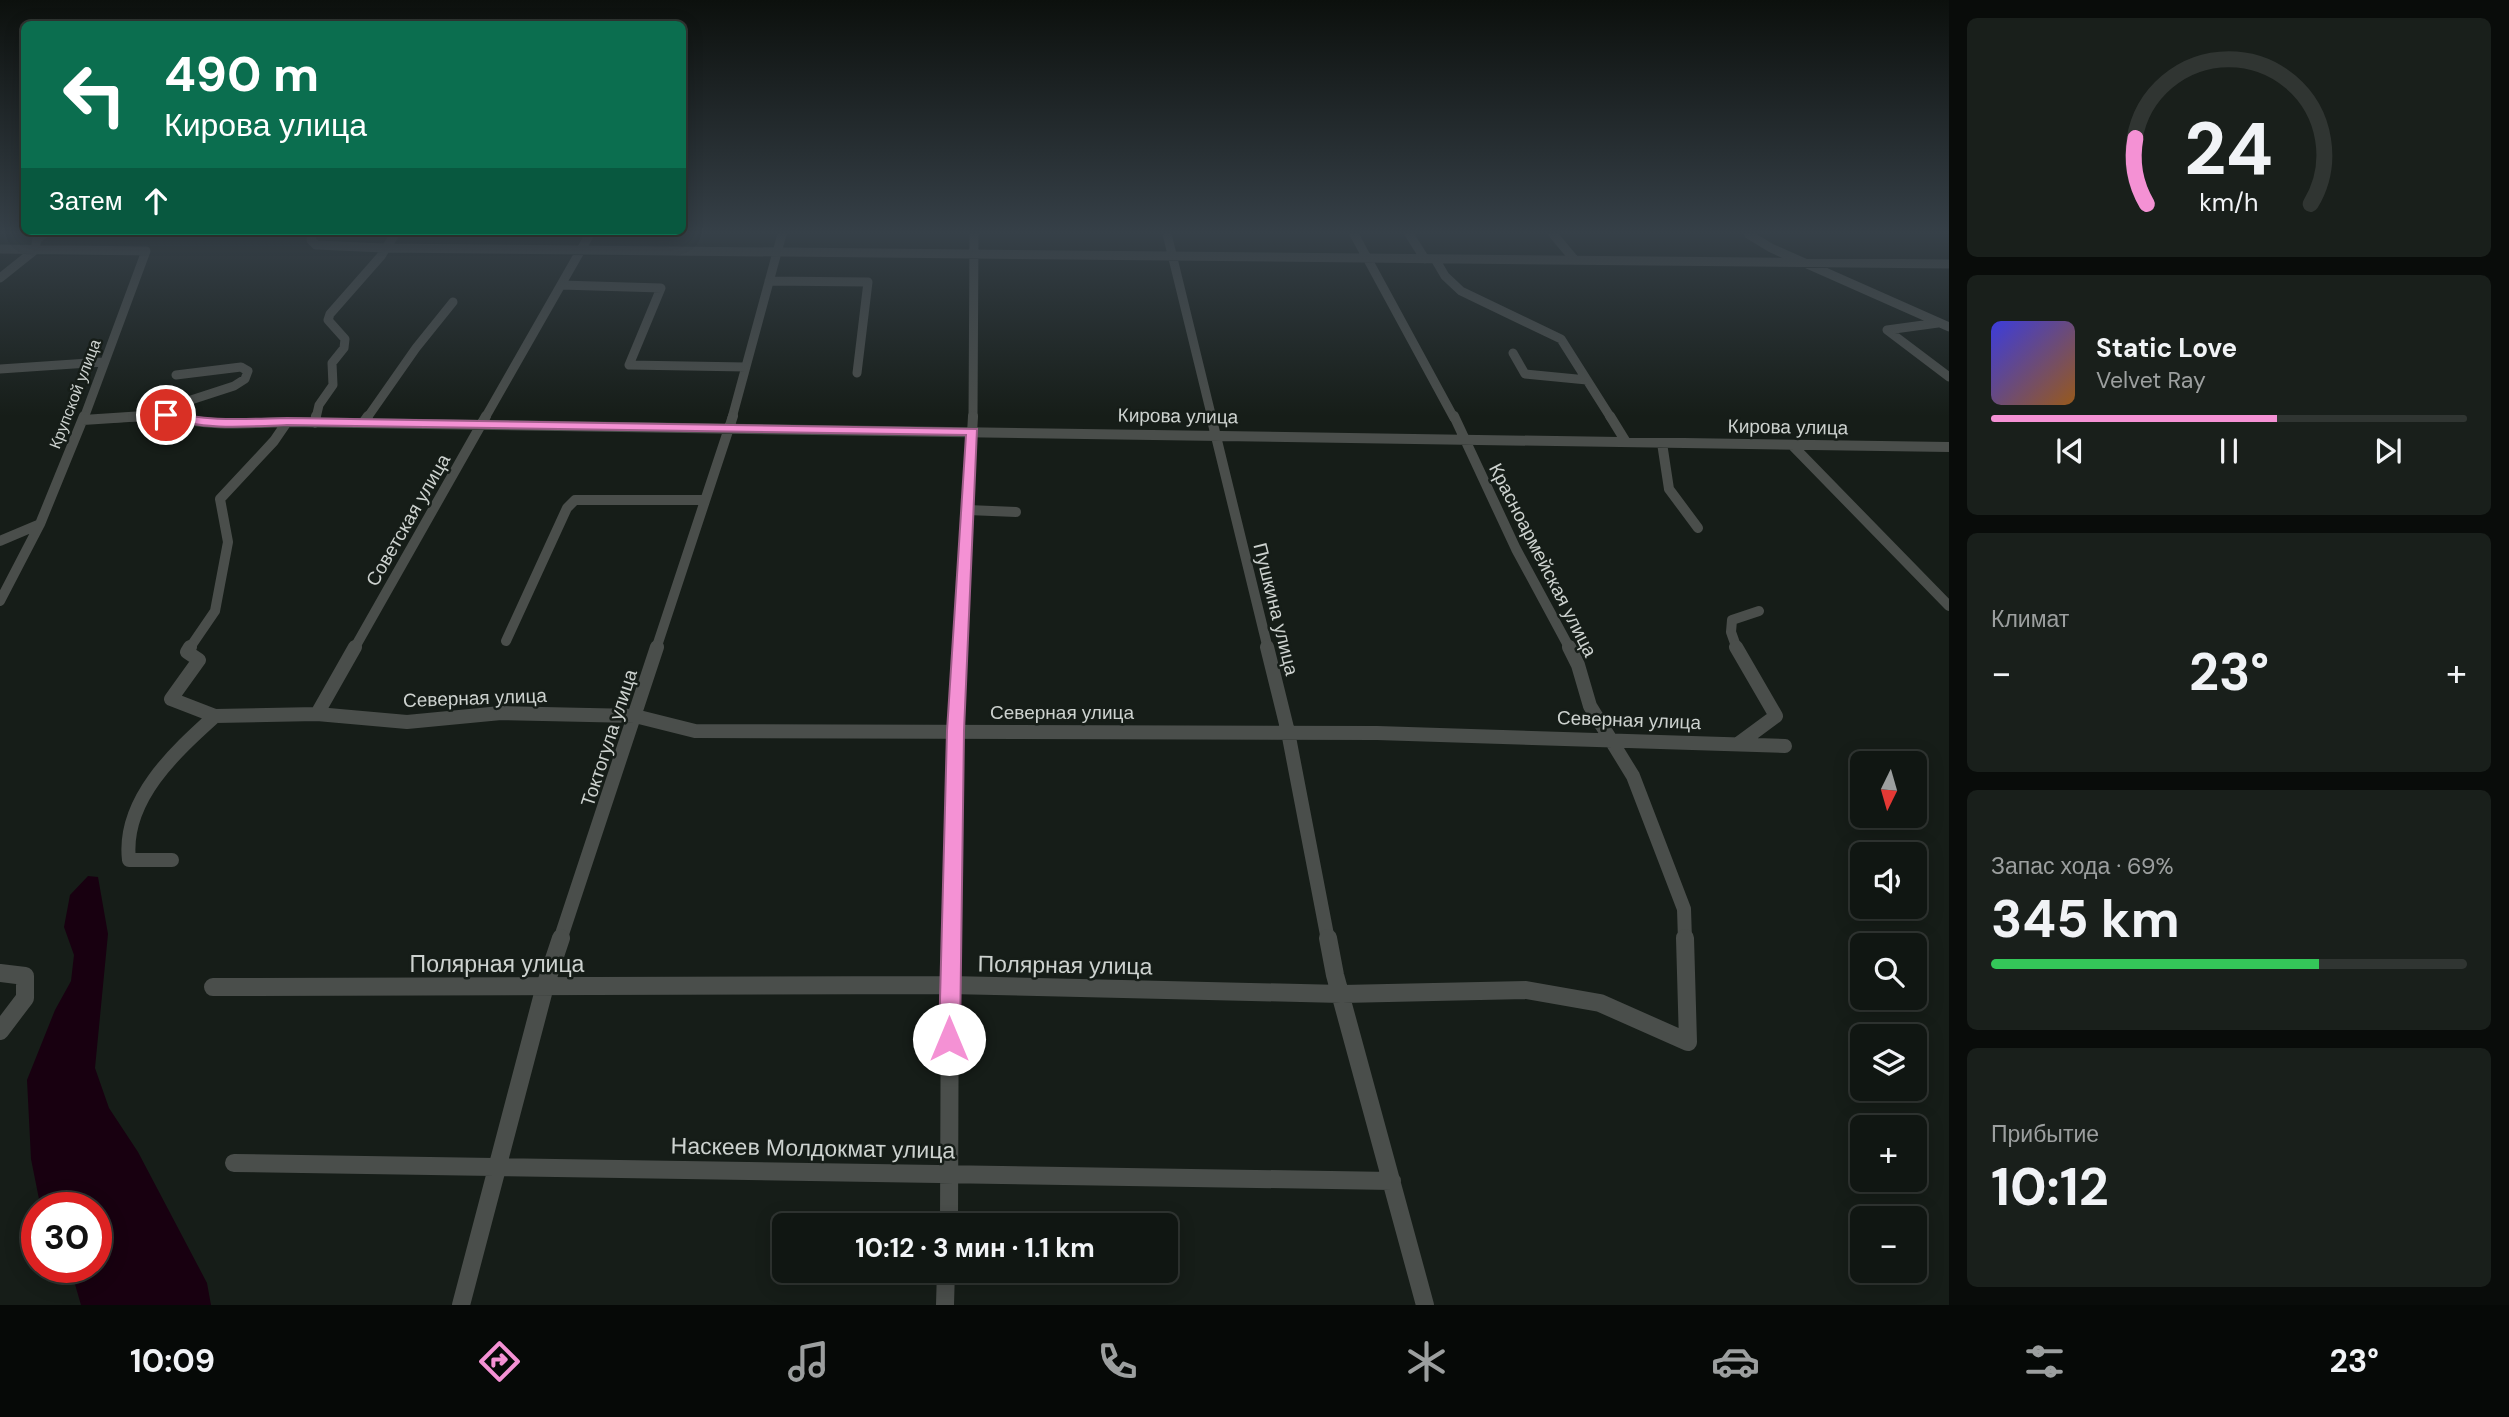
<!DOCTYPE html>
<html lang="ru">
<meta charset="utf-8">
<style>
:root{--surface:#101612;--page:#191f1b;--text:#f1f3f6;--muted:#9c9f9f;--line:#303532;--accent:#f491d4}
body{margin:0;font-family:"DM Sans",sans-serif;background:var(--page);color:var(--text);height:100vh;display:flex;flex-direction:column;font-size:26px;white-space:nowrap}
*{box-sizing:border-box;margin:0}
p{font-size:23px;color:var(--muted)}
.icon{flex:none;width:38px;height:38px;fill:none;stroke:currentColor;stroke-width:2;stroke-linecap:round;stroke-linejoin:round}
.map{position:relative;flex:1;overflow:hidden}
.panel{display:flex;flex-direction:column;gap:18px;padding:18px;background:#090c0a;width:560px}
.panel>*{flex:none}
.banner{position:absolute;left:21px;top:21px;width:665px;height:214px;border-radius:10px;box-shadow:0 4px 18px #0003,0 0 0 2px var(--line);background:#0b6e4f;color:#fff;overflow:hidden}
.needle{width:46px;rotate:185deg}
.tools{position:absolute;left:1850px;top:751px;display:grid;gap:14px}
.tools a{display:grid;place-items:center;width:77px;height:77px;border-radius:10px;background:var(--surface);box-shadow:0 4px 18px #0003,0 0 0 2px var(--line);font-size:35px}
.speed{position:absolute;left:21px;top:1192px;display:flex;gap:14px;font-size:35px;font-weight:700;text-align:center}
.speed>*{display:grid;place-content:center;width:91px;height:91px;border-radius:50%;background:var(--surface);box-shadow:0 4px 18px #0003,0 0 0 2px var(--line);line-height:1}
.speed .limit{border:10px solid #d22;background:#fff;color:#111}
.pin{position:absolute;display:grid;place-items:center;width:60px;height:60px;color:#fff;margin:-30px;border:4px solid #fff;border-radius:50%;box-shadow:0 2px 7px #0007}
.me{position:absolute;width:77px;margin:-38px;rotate:0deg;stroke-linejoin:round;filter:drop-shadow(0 0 5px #0008)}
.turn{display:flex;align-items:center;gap:24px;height:147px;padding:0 28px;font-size:32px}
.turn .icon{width:91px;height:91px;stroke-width:2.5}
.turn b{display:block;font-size:49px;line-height:60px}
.then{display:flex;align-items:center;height:66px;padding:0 28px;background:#0003;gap:14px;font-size:26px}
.big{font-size:52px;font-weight:700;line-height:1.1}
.panel .tile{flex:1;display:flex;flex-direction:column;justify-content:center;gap:10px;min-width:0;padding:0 24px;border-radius:10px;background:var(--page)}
.panel .dial{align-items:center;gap:0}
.dial svg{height:182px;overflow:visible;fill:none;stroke:var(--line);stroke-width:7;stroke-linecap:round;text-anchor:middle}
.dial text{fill:var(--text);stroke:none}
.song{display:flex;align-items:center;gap:21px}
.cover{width:84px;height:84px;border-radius:10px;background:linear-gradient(135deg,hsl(240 70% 55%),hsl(30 70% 35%))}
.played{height:7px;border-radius:4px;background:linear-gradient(90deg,var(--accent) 60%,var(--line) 60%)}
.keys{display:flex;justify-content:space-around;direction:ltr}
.heat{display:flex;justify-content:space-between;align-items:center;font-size:38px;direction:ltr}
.charge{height:10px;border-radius:5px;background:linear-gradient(90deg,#34c759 69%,var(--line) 0)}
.trip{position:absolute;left:772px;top:1213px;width:406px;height:70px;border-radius:10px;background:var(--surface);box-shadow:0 4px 18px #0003,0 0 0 2px var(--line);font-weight:700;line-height:70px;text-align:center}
.menu{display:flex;height:112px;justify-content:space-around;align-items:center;background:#060907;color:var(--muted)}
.menu .icon{width:49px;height:49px}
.menu .selected{color:var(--accent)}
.menu b{font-size:32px;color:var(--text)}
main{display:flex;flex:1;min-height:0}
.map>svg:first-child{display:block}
</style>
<main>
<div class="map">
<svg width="1949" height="1305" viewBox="0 0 1949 1305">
<rect width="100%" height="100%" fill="#161d18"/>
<path fill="#180010" d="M88,876L98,877L108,934L95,1068L109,1108L138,1152L207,1283L211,1305H81L70,1267H96V1208L42,1207L40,1204L31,1159L27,1080L55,1010L71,981L74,955L64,927L70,895Z"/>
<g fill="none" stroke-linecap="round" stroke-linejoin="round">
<path stroke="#4a4e4b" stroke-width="9" d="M312,234L311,240L316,245L384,248L1949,264
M1167,234L1212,418
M1354,234L1454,418
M1409,234L1425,259
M1553,234L1573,258
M1748,234L1771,248L1949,327
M0,249L146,251L84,418
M35,250L37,239L44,234
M1435,259L1445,276L1461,291L1561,339L1611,418
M0,278L35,250
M769,281L868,282L857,373
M561,285L661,288L629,365L746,367
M1938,323L1887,330L1949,377
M1513,353L1525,374L1587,380
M0,369L103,362
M154,412L234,386L245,379L248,371L241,367L176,375
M115,418L166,415L176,418
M316,418L319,405L333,385L332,363L344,348L345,339L328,320L330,314L381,256L395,234
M367,418L416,348L453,302
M485,418L590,234
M732,418L782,234
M973,418L974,234"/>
<path stroke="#4a4e4b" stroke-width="10" d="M170,416C208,427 248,423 287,422L1949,447
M1211,416L1268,649
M1454,416L1516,549L1570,649
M1610,416L1626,442
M83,420L144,416
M315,423L316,416
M363,423L368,416
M1662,443L1669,489L1698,528
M1792,445L1949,606
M968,510L1016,512
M0,541L40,524
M0,601L40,524L84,416
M506,641L567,508L575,500H705
M189,649L215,611L228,542L220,499L274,441L287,422
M354,649L486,416
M656,649L733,416
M960,649L973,416
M1737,649L1731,632L1732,620L1759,611"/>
<path stroke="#4a4e4b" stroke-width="14" d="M190,647L187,652L199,660L171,699L215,716L317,714L407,722L501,713L635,716L695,731L1377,733L1785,746
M1267,647L1288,732L1328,940
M1569,647L1578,665L1590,706L1633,776L1684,909L1685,940
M1736,647L1776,716L1738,744
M317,714L355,647
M172,860H129C122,800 175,752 215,716
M560,940L657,647
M950,940L955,731L960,647"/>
<path stroke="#4a4e4b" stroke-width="18" d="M1328,938L1335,975L1425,1305
M0,973L25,976V998L0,1031
M213,987L949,985L1342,994L1526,990L1600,1003L1688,1042L1685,938
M234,1163L1392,1181
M949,1225L950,938
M461,1305L545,986L561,938
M945,1305L946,1270"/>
</g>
<linearGradient id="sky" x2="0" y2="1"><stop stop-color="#0c100d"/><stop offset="0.56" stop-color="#364048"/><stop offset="1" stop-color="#364048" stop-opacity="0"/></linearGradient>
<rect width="1949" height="416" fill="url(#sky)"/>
<path fill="#f491d4" stroke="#9f5e8a" stroke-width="2" d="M166,411C208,422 243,419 287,418L977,429L964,731L960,1039L957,1047L949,1050L942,1047L939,1039L947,731L966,435L287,425C243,427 203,430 161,417L159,415Z"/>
<g text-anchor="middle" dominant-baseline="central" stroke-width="5" stroke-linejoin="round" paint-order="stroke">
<g font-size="16" fill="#cdd2cf" stroke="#161d18">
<text transform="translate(75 394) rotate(-69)">Крупской улица</text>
</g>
<g font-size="19" fill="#cdd2cf" stroke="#161d18">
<text transform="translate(1178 416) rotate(1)">Кирова улица</text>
<text transform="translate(1788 427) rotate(1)">Кирова улица</text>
<text transform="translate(408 520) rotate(-60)">Советская улица</text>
<text transform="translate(1543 560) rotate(63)">Красноармейская улица</text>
<text transform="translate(1276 609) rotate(76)">Пушкина улица</text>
<text transform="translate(475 698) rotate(-2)">Северная улица</text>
<text x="1062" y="712">Северная улица</text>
<text transform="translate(1629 720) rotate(2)">Северная улица</text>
<text transform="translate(609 738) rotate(-72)">Токтогула улица</text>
</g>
<g font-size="23" fill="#cdd2cf" stroke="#161d18">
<text x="497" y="964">Полярная улица</text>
<text transform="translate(1065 965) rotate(1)">Полярная улица</text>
<text transform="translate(813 1148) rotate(1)">Наскеев Молдокмат улица</text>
</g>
</g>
</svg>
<div class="tools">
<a><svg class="needle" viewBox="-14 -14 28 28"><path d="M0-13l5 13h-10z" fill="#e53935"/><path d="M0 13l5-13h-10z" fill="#9c9f9f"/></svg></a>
<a><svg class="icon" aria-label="sound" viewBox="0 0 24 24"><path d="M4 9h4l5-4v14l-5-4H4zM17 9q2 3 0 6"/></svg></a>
<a><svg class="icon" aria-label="search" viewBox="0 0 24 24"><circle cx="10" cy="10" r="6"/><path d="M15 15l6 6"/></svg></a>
<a><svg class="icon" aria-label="layers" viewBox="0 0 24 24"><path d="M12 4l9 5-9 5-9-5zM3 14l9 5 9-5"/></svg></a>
<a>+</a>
<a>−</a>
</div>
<div class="speed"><div class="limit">30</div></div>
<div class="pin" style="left:166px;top:415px;background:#d93025"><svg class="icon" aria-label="arrive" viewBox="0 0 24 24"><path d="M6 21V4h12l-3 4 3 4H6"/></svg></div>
<svg class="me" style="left:949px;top:1039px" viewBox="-20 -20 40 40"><circle r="19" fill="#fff"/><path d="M0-13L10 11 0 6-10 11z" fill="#f491d4"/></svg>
<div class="trip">10:12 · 3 мин · 1.1 km</div>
<div class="banner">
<div class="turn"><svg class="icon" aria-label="left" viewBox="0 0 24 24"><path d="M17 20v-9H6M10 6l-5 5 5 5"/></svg><div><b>490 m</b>Кирова улица</div></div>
<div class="then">Затем<svg class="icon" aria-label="ahead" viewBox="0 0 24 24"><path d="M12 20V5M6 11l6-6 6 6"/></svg></div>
</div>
</div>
<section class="panel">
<div class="tile dial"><svg viewBox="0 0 100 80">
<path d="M14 69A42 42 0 1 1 86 69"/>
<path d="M14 69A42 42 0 0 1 9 40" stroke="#f491d4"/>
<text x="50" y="56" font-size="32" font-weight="700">24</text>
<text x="50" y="72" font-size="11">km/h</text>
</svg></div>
<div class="tile">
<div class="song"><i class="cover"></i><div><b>Static Love</b><p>Velvet Ray</p></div></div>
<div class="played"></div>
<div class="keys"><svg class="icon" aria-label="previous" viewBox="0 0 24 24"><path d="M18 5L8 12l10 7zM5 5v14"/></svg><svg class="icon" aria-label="pause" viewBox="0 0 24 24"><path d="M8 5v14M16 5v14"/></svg><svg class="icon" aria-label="next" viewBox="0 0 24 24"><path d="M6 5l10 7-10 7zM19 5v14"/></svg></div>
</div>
<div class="tile"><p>Климат</p>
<div class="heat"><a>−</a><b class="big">23°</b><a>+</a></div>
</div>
<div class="tile"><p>Запас хода · 69%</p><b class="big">345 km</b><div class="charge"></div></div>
<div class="tile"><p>Прибытие</p><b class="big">10:12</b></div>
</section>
</main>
<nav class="menu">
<b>10:09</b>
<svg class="icon selected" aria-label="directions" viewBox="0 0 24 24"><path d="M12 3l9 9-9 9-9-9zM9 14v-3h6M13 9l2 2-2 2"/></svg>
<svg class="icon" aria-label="music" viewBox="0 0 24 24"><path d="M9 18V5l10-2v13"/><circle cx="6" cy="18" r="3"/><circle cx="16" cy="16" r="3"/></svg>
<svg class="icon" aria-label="phone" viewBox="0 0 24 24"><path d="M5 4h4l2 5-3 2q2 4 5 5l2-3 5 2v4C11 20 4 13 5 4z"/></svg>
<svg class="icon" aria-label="climate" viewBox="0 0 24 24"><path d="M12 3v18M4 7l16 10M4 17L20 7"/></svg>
<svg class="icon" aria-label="car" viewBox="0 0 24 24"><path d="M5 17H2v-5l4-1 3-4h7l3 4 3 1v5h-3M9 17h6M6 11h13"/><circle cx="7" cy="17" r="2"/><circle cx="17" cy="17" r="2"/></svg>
<svg class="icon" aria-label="filters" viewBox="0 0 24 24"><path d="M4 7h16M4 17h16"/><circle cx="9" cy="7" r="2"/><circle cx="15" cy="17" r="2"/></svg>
<b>23°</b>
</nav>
